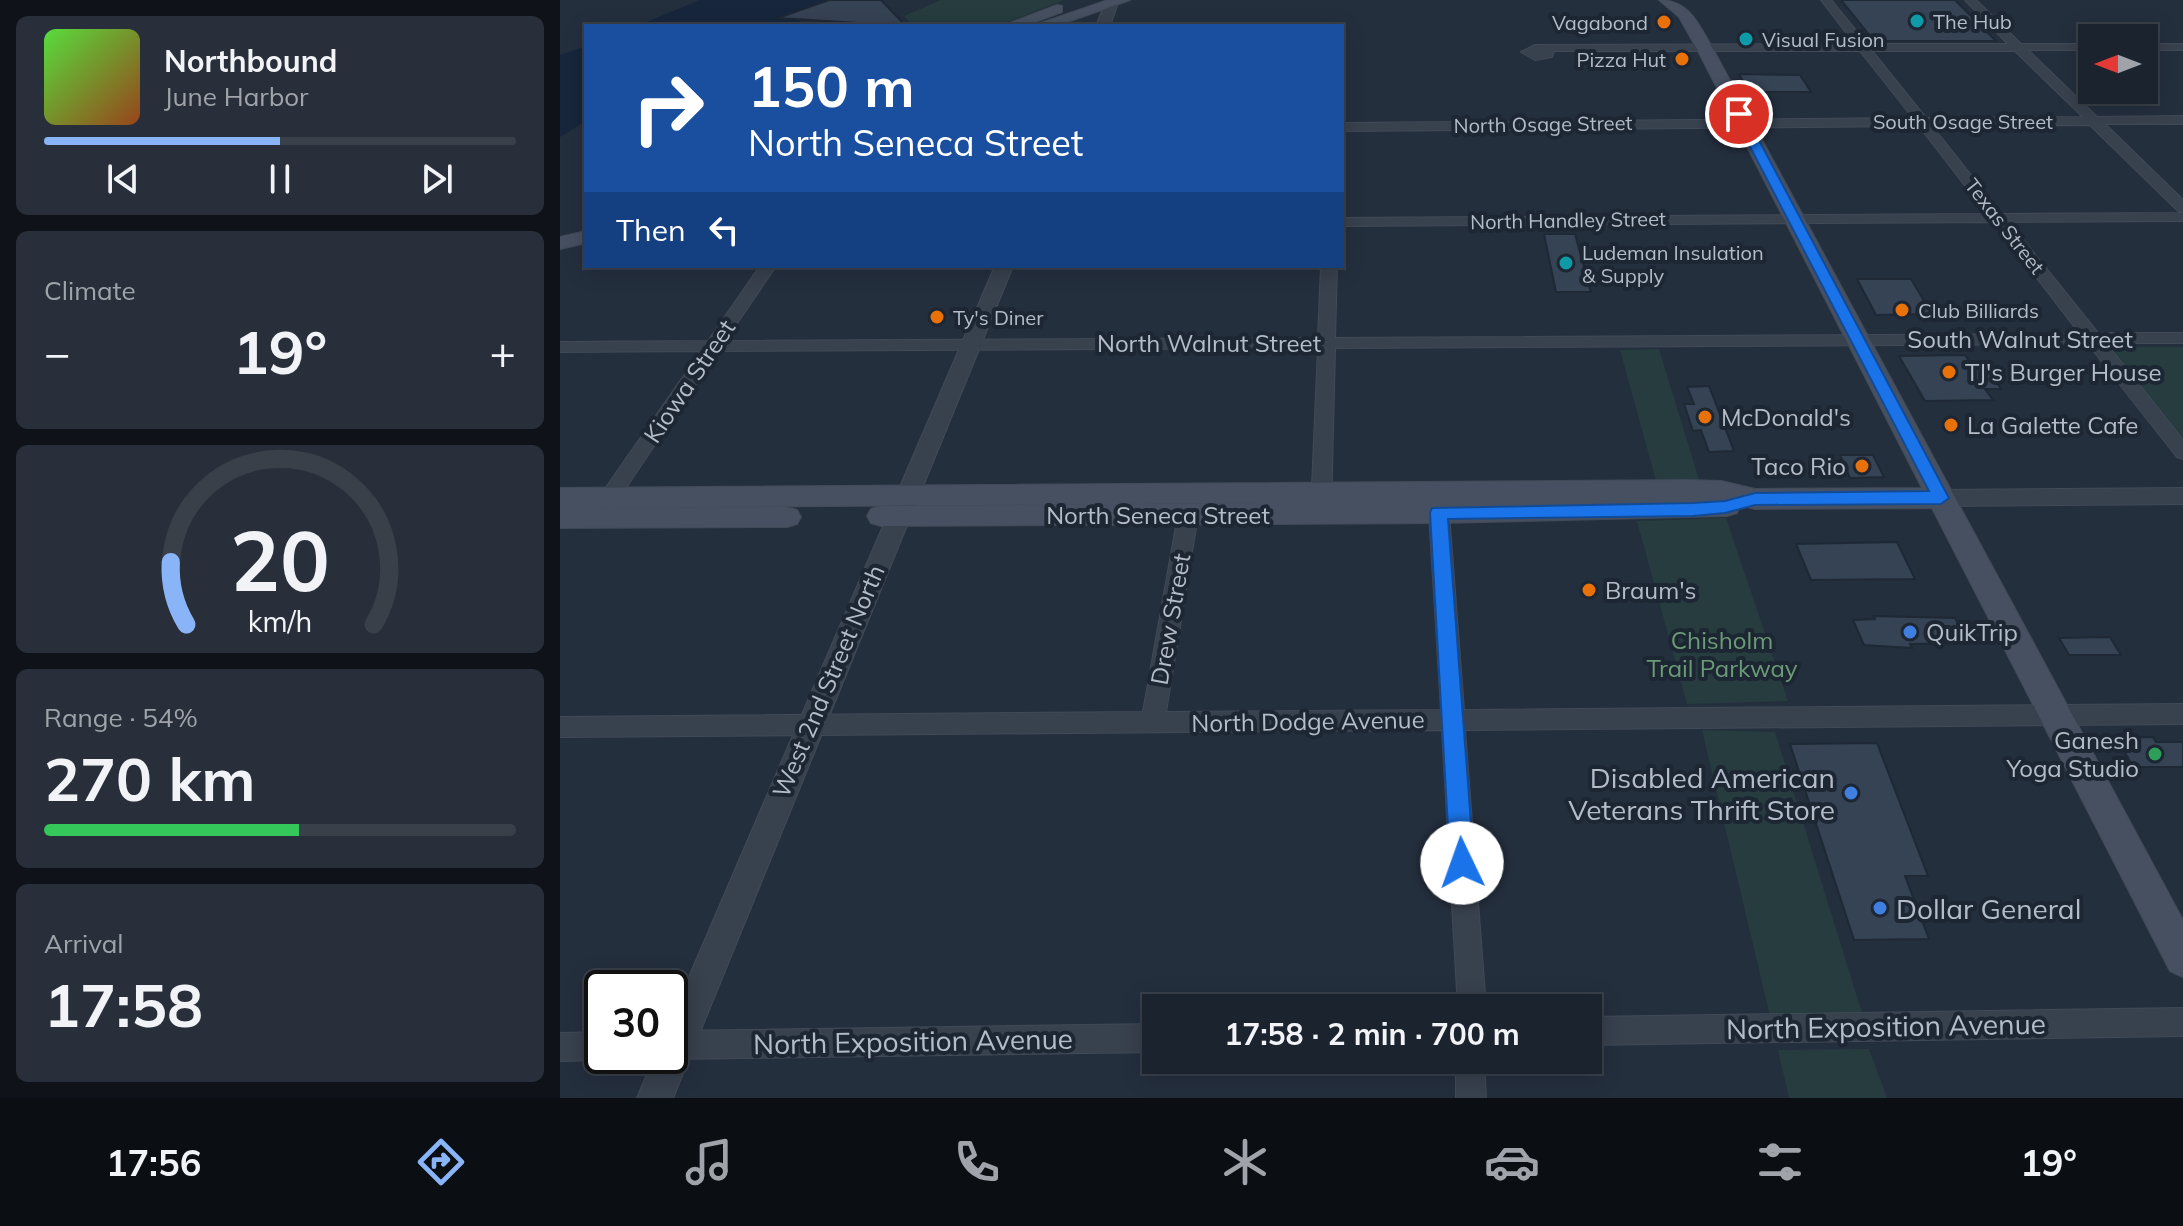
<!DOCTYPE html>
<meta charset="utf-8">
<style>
:root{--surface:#1b232e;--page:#282f3a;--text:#f1f3f6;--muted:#a0a4aa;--line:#39404a;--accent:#8ab4f8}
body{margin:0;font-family:Mulish,sans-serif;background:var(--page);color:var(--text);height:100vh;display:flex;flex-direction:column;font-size:30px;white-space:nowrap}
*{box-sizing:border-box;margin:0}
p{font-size:26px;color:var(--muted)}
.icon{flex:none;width:44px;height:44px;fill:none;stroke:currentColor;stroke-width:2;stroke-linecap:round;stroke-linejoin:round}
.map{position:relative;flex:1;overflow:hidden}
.details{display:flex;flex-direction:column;gap:16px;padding:16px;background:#0f1319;width:560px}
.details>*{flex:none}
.guide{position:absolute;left:24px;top:24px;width:760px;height:244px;border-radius:0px;box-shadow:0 4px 20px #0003,0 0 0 2px var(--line);background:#1a4fa0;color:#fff;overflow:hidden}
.needle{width:52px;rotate:270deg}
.controls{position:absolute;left:1518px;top:24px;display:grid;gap:16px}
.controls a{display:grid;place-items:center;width:80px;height:80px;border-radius:0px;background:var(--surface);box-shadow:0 4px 20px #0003,0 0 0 2px var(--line);font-size:40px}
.speed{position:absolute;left:24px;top:970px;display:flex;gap:16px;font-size:40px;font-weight:700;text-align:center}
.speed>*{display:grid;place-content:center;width:104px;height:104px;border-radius:50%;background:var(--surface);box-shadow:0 4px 20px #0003,0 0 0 2px var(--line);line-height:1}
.speed .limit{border:4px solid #111;border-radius:12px;background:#fff;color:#111}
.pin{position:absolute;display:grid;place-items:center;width:68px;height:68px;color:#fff;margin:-34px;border:4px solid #fff;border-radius:50%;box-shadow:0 2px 8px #0007}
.me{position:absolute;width:88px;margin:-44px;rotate:357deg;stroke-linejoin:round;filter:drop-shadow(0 0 6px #0008)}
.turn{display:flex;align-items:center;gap:28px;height:168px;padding:0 32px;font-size:36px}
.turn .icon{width:104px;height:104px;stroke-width:2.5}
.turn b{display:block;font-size:56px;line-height:68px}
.then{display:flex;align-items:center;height:76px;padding:0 32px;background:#0003;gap:16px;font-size:30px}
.big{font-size:60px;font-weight:700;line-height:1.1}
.details .card{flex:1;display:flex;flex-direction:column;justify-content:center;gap:12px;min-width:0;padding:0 28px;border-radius:12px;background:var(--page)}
.details .dial{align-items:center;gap:0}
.dial svg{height:208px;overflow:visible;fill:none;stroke:var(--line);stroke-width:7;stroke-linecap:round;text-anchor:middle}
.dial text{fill:var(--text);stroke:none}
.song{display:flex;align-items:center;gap:24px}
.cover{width:96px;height:96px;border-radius:12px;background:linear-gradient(135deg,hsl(110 70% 55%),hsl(20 70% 35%))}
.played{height:8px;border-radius:4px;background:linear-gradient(90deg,var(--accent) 50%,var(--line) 50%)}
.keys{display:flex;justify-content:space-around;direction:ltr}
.heat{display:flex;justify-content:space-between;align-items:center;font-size:44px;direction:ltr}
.charge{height:12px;border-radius:6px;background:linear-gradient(90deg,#34c759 54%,var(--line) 0)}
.trip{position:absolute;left:582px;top:994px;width:460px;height:80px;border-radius:0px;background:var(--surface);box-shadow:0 4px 20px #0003,0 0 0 2px var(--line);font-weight:700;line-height:80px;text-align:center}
.tab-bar{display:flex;height:128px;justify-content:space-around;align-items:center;background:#0b0e12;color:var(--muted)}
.tab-bar .icon{width:56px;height:56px}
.tab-bar .selected{color:var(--accent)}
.tab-bar b{font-size:36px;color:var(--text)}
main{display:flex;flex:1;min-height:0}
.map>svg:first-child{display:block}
</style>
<main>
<section class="details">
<div class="card">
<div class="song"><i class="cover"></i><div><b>Northbound</b><p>June Harbor</p></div></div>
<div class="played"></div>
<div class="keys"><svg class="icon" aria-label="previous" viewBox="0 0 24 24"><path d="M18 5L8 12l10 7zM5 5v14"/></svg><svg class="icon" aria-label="pause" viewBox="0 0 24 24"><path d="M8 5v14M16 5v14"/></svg><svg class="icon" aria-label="next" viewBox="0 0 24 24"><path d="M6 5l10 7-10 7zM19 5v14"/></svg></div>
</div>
<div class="card"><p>Climate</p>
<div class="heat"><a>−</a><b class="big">19°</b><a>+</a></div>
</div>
<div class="card dial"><svg viewBox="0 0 100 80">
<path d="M14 69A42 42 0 1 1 86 69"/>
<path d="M14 69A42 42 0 0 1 8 45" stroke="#8ab4f8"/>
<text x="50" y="56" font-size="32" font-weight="700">20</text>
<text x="50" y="72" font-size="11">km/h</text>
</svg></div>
<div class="card"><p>Range · 54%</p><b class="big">270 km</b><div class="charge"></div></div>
<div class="card"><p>Arrival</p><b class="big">17:58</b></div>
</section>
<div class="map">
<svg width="1623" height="1098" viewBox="0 0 1623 1098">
<rect width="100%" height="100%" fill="#242f3e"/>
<path fill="#263c3f" d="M381,0H504L438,26H353L344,16Z
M1561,347H1623V441L1555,353L1556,348Z
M1099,349L1140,483L1097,484L1060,350Z
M1166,518L1228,701L1127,704L1077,521Z
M1142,730L1215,732L1302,1013L1210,1016Z
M1309,1049L1327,1098H1229L1218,1050Z"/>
<path fill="#17263c" d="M140,0H269L235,12L232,15L236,19L242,20L231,26H77Z
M26,46V121L0,137V55Z"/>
<path fill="#364354" stroke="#1f2835" stroke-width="2" d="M269,0H321L346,26L218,18Z
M1281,0H1395L1436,41H1314Z
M1179,74L1240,75L1251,92H1189Z
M984,234H1015L1031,292H996Z
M1297,279H1351L1372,314L1316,315Z
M1405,355L1412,366H1426L1441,389H1425L1433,400L1365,401L1339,356Z
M1149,386L1174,451L1149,452L1141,430L1133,431L1124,404H1134L1127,387Z
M1280,455H1313L1324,477L1290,478Z
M1337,542L1355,579L1251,580L1236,544Z
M1314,616L1395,618L1408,643L1350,644L1352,648L1304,645L1293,620L1315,619Z
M1550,637L1561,655H1509L1499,638Z
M1593,737L1596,742H1623V767H1573L1557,738Z
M1317,743L1368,876H1345L1369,939L1294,940L1230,744Z"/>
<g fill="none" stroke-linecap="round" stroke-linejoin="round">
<defs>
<path id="minor" d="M1261,0H1271L1307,44H1448L1405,0H1416L1461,44H1532V50H1468L1537,117L1623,116V124H1545L1623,200V212L1618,211L1530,125L1372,126L1442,214L1623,213V221L1449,222L1538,333H1623V343H1546L1623,440V459L1617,457L1528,344L775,348L771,510L761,517L751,510L758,348L158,351L57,501H43L40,496L141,351L0,352V342L148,341L200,266H216L165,341L758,338L761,266H777L775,338L1520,334L1434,222L782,226V218L1427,214L1359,126L782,131V123L1353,118L1300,51H994L992,57L975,60L961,52L975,45L1295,44ZM1312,51H1455L1523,117L1366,118Z
M1584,44H1623V50H1584Z
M879,506L889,513L904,710L1623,704V724L905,730L926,1008H898L882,730L0,737V717L583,712L618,515L628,508L638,515L606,712L881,710L869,513Z
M1623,1008V1036L1028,1045V1017Z
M596,1024V1052L110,1059L102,1056H110V1031Z
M42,1032V1056H52L42,1060L0,1061V1033Z
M896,1060H924L926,1098H896Z"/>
<path id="tertiary" d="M547,0H559L550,26H536Z
M435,266H453L113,1098H77L95,1056H110V1021Z
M1623,488V504L1381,506L1370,498L1381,490Z"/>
<path id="secondary" d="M548,0H570L496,26H472Z
M1099,0C1130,0 1139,25 1153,49L1623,920V977L1610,971L1372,508L1195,509L1180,505L1177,513L1167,516L879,523L321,526L311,523L307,516L311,509L321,506L987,501L0,508V488L1128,480L1161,481L1195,489L1362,488L1137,49L1119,17Z
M497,5L502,6V12L464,26H442Z
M26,231V243L0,249V237Z
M227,507L237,510L241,517L237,524L227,527L0,528V508Z"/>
</defs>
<use href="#minor" stroke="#414a57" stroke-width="2"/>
<use href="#tertiary" stroke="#414a57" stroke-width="2"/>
<use href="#secondary" stroke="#414a57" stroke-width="2"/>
<use href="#minor" fill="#38414e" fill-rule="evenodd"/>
<use href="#tertiary" fill="#38414e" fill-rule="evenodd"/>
<use href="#secondary" fill="#465061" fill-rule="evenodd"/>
</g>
<path fill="#1a73e8" stroke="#114b97" stroke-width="2" d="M1179,111L1185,114L1389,498L1381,504L1195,505L1165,513L1133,516L888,519L914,863L910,871L902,874L894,871L890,863L870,513L872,508L1133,503L1165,501L1195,493L1369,491L1173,114Z"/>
<g fill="#0f9aa8" stroke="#1d2633" stroke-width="3">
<circle cx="1357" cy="21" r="8"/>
<circle cx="1186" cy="39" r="8"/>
<circle cx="1006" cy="263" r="8"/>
</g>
<g fill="#e8710a" stroke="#1d2633" stroke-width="3">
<circle cx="1104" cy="22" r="8"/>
<circle cx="1122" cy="59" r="8"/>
<circle cx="1342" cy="310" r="8"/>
<circle cx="377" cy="317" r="8"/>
<circle cx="1389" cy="372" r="8"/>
<circle cx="1145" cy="417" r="8"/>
<circle cx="1391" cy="425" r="8"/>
<circle cx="1302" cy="466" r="8"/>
<circle cx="1029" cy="590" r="8"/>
</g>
<g fill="#3f7fe0" stroke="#1d2633" stroke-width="3">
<circle cx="1350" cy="632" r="8"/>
<circle cx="1291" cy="793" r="8"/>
<circle cx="1320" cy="908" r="8"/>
</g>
<circle fill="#2e9e5b" stroke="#1d2633" stroke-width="3" cx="1595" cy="754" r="8"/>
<g text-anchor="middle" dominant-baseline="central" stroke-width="8" stroke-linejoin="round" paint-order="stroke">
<g font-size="20" fill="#b4bcc9" stroke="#1d2633" text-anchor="start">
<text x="1373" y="21">The Hub</text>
<text x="1088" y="22" text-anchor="end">Vagabond</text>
<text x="1202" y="39">Visual Fusion</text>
<text x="1106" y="59" text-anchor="end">Pizza Hut</text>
<text x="1022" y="252">Ludeman Insulation<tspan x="1022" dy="23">&amp; Supply</tspan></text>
<text x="1358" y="310">Club Billiards</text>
<text x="393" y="317">Ty's Diner</text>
</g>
<g font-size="20" fill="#b4bcc9" stroke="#1d2633">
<text x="1403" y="121">South Osage Street</text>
<text transform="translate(983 124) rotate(-1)">North Osage Street</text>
<text transform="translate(1008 220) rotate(-1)">North Handley Street</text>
<text transform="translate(1445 226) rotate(52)">Texas Street</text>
</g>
<g font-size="24" fill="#b4bcc9" stroke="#1d2633">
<text x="1460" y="339">South Walnut Street</text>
<text x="649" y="343">North Walnut Street</text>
<text transform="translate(129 381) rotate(-56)">Kiowa Street</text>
<text x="598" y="515">North Seneca Street</text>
<text transform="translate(610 619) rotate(-80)">Drew Street</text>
<text transform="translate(268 681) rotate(-67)">West 2nd Street North</text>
<text transform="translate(748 721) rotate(-1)">North Dodge Avenue</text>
</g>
<g font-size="24" fill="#b4bcc9" stroke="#1d2633" text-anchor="start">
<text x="1405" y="372">TJ's Burger House</text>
<text x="1161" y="417">McDonald's</text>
<text x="1407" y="425">La Galette Cafe</text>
<text x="1286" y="466" text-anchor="end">Taco Rio</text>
<text x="1045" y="590">Braum's</text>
<text x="1366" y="632">QuikTrip</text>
<text x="1579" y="740" text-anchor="end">Ganesh<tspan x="1579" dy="28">Yoga Studio</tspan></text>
</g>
<g font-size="24" fill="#6b9a76" stroke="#1d2633">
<text x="1162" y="640">Chisholm<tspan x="1162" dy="28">Trail Parkway</tspan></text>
</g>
<g font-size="28" fill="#b4bcc9" stroke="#1d2633" text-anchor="end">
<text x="1275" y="777">Disabled American<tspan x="1275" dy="32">Veterans Thrift Store</tspan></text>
<text x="1336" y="908" text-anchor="start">Dollar General</text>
</g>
<g font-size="28" fill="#b4bcc9" stroke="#1d2633">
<text transform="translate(1326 1026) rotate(-1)">North Exposition Avenue</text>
<text transform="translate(353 1041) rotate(-1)">North Exposition Avenue</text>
</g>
</g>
</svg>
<div class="controls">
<a><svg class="needle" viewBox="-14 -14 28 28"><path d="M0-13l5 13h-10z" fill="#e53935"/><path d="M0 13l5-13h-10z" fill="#a0a4aa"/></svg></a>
</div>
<div class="speed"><div class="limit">30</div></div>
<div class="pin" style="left:1179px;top:114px;background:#d93025"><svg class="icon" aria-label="arrive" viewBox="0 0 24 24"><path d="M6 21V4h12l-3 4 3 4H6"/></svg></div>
<svg class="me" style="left:902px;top:863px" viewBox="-20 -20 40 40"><circle r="19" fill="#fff"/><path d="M0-13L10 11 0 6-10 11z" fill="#1a73e8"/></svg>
<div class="trip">17:58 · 2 min · 700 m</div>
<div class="guide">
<div class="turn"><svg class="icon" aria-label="right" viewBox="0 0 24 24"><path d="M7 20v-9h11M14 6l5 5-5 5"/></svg><div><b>150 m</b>North Seneca Street</div></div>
<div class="then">Then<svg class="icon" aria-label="left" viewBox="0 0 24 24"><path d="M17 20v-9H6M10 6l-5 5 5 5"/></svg></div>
</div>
</div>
</main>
<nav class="tab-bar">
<b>17:56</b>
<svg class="icon selected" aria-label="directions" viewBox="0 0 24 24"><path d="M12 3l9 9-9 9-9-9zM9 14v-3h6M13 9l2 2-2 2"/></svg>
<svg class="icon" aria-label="music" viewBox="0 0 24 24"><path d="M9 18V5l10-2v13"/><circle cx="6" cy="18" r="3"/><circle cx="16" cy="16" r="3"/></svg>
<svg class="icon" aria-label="phone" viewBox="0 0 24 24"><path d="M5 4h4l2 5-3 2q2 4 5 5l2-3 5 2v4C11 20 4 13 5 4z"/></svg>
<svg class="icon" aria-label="climate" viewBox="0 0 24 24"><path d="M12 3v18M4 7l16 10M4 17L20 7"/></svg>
<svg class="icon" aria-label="car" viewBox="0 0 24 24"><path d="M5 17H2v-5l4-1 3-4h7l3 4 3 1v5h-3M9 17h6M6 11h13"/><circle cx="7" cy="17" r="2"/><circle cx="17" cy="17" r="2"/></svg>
<svg class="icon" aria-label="filters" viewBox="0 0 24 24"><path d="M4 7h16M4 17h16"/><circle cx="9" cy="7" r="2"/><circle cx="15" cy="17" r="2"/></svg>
<b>19°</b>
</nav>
